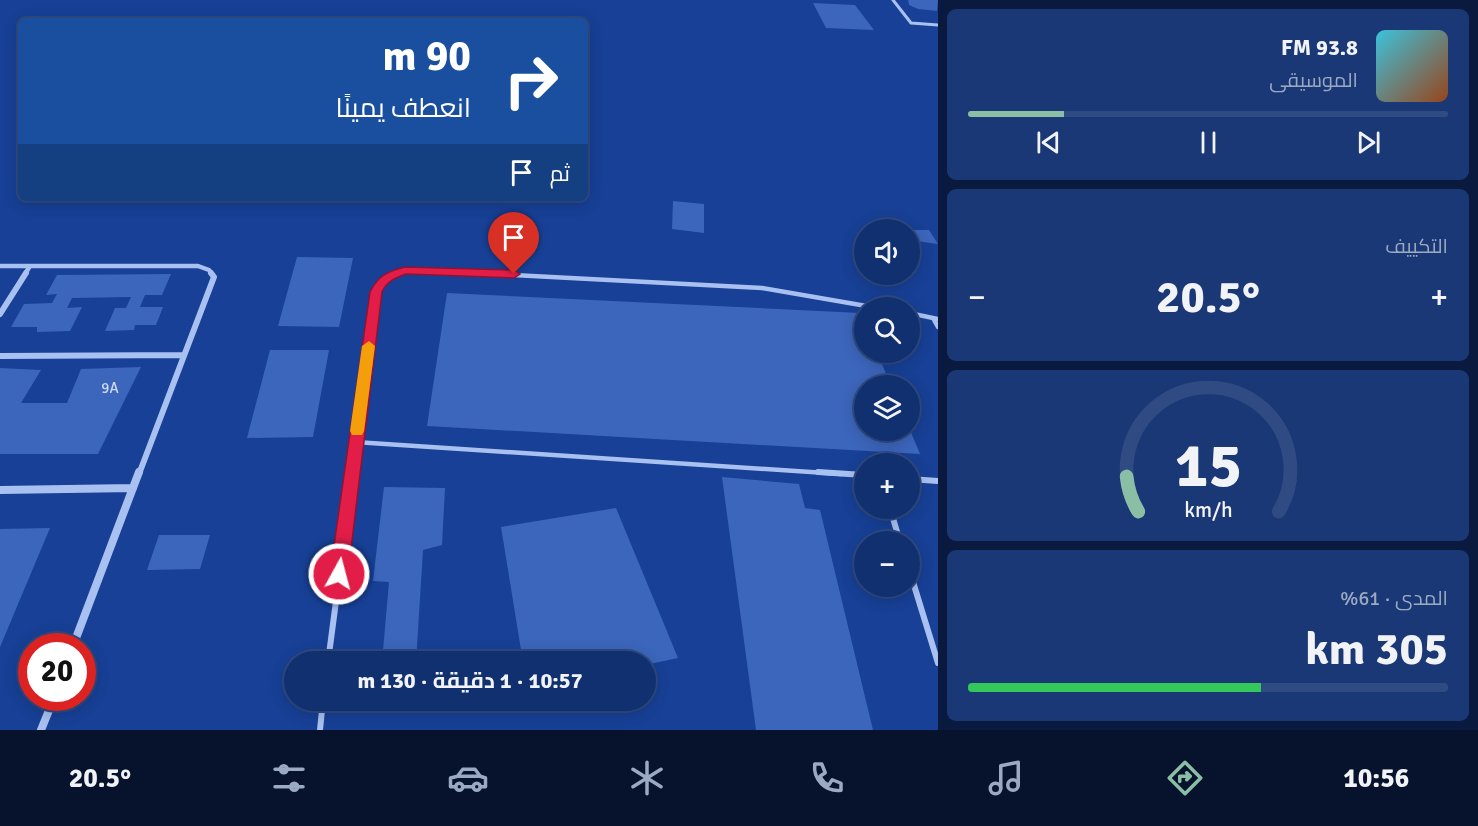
<!DOCTYPE html>
<html lang="ar">
<meta charset="utf-8">
<style>
:root{--surface:#113070;--page:#1a3875;--text:#f1f3f6;--muted:#9ca9c3;--line:#304b83;--accent:#8abfa5}
body{margin:0;font-family:Signika,Cairo,sans-serif;background:var(--page);color:var(--text);direction:rtl;height:100vh;display:flex;flex-direction:column;font-size:22px;white-space:nowrap}
*{box-sizing:border-box;margin:0}
p{font-size:20px;color:var(--muted)}
.icon{flex:none;width:33px;height:33px;fill:none;stroke:currentColor;stroke-width:2;stroke-linecap:round;stroke-linejoin:round}
.map{position:relative;flex:1;overflow:hidden;direction:ltr}
.sheet{display:flex;flex-direction:column;gap:9px;padding:9px;background:#091a3e;width:540px}
.sheet>*{flex:none}
.top-card{position:absolute;left:18px;top:18px;width:570px;height:183px;border-radius:9px;box-shadow:0 3px 15px #0003,0 0 0 2px var(--line);direction:rtl;background:#1a4fa0;color:#fff;overflow:hidden}
.tools{position:absolute;left:854px;top:219px;display:grid;gap:12px}
.tools a{display:grid;place-items:center;width:66px;height:66px;border-radius:50%;background:var(--surface);box-shadow:0 3px 15px #0003,0 0 0 2px var(--line);font-size:30px}
.speed{position:absolute;left:18px;top:633px;display:flex;gap:12px;font-size:30px;font-weight:700;text-align:center}
.speed>*{display:grid;place-content:center;width:78px;height:78px;border-radius:50%;background:var(--surface);box-shadow:0 3px 15px #0003,0 0 0 2px var(--line);line-height:1}
.speed .limit{border:9px solid #d22;background:#fff;color:#111}
.pin{position:absolute;display:grid;place-items:center;width:51px;height:51px;color:#fff;margin:-62px -26px;border-radius:50% 50% 50% 0;rotate:-45deg;box-shadow:0 0 6px #0007}
.pin .icon{rotate:45deg}
.me{position:absolute;width:66px;margin:-33px;rotate:7deg;stroke-linejoin:round;filter:drop-shadow(0 0 4px #0008)}
.turn{display:flex;align-items:center;gap:21px;height:126px;padding:0 18px;font-size:27px}
.turn .icon{width:78px;height:78px;stroke-width:2.5}
.turn b{display:block;font-size:42px;line-height:51px}
.then{display:flex;align-items:center;height:57px;padding:0 18px;background:#0003;gap:12px;font-size:22px}
.big{font-size:45px;font-weight:700;line-height:1.1}
.sheet .tile{flex:1;display:flex;flex-direction:column;justify-content:center;gap:9px;min-width:0;padding:0 21px;border-radius:9px;background:var(--page)}
.sheet .dial{align-items:center;gap:0}
.dial svg{height:156px;overflow:visible;fill:none;stroke:var(--line);stroke-width:7;stroke-linecap:round;text-anchor:middle}
.dial text{fill:var(--text);stroke:none}
.song{display:flex;align-items:center;gap:18px}
.cover{width:72px;height:72px;border-radius:9px;background:linear-gradient(135deg,hsl(190 70% 55%),hsl(20 70% 35%))}
.played{height:6px;border-radius:3px;background:linear-gradient(90deg,var(--accent) 20%,var(--line) 20%)}
.keys{display:flex;justify-content:space-around;direction:ltr}
.heat{display:flex;justify-content:space-between;align-items:center;font-size:33px;direction:ltr}
.charge{height:9px;border-radius:4px;background:linear-gradient(90deg,#34c759 61%,var(--line) 0)}
.trip{position:absolute;left:284px;top:651px;width:372px;height:60px;border-radius:30px;background:var(--surface);box-shadow:0 3px 15px #0003,0 0 0 2px var(--line);font-weight:700;line-height:60px;text-align:center;direction:rtl}
.tab-bar{display:flex;height:96px;justify-content:space-around;align-items:center;background:#07132d;color:var(--muted)}
.tab-bar .icon{width:42px;height:42px}
.tab-bar .on{color:var(--accent)}
.tab-bar b{font-size:27px;color:var(--text)}
main{display:flex;flex:1;min-height:0}
.map>svg:first-child{display:block}
</style>
<main>
<section class="sheet">
<div class="tile">
<div class="song"><i class="cover"></i><div><b>93.8 FM</b><p>الموسيقى</p></div></div>
<div class="played"></div>
<div class="keys"><svg class="icon" aria-label="previous" viewBox="0 0 24 24"><path d="M18 5L8 12l10 7zM5 5v14"/></svg><svg class="icon" aria-label="pause" viewBox="0 0 24 24"><path d="M8 5v14M16 5v14"/></svg><svg class="icon" aria-label="next" viewBox="0 0 24 24"><path d="M6 5l10 7-10 7zM19 5v14"/></svg></div>
</div>
<div class="tile"><p>التكييف</p>
<div class="heat"><a>−</a><b class="big">20.5°</b><a>+</a></div>
</div>
<div class="tile dial"><svg viewBox="0 0 100 80">
<path d="M14 69A42 42 0 1 1 86 69"/>
<path d="M14 69A42 42 0 0 1 8 51" stroke="#8abfa5"/>
<text x="50" y="56" font-size="32" font-weight="700">15</text>
<text x="50" y="72" font-size="11">km/h</text>
</svg></div>
<div class="tile"><p>المدى · 61%</p><b class="big">305 km</b><div class="charge"></div></div>
</section>
<div class="map">
<svg width="938" height="730" viewBox="0 0 938 730">
<rect width="100%" height="100%" fill="#174096"/>
<path fill="#3c66bc" d="M908,0H938L937,11L918,9L909,5Z
M813,3L855,5L874,30L826,28Z
M673,201L704,204V233L672,229Z
M909,230H929L938,244L909,240Z
M297,257L353,258L339,327L278,326Z
M171,274L162,295H145L140,307H163L156,325H135L134,330L105,331L115,308H126L131,297L72,298L67,308L82,307L70,331L37,332V327H11L24,304L52,303L57,294L46,295L57,275Z
M447,293L860,313L864,322V352H877L891,386H864V430H910L920,454L427,426Z
M270,350H329L313,437L247,438Z
M141,367L98,454H0V368L41,370L21,403H67L81,369Z
M722,477L799,484L805,508L820,510L873,730H756Z
M384,487L445,488L442,545L423,550L416,662H382L389,582L373,581Z
M616,508L678,658L645,665V662H523L501,527Z
M50,528L0,647V529Z
M159,535H210L200,569L147,570Z"/>
<g fill="none" stroke-linecap="round" stroke-linejoin="round">
<path stroke="#a9c1f1" stroke-width="3" d="M893,0L911,23L938,25"/>
<path stroke="#a9c1f1" stroke-width="4" d="M394,274L421,270L503,274"/>
<path stroke="#a9c1f1" stroke-width="4.5" d="M475,273L762,288L878,308
M909,313L938,319
M933,318L938,327
M355,442L841,474
M352,474L376,292L384,281L398,273"/>
<path stroke="#a9c1f1" stroke-width="6" d="M818,472L864,475
M909,479L938,481
M890,508L900,542
M909,569L938,663
M328,662L353,472
M320,730L323,700"/>
<path stroke="#a9c1f1" stroke-width="4.5" d="M0,266H198L209,270L212,274
M25,274L30,266"/>
<path stroke="#a9c1f1" stroke-width="6" d="M0,314L26,273
M0,356L184,355
M139,474L214,277L211,273"/>
<path stroke="#a9c1f1" stroke-width="8" d="M0,490L133,488
M73,646L139,472
M41,730L54,698"/>
</g>
<path fill="#e11d48" stroke="#92132f" stroke-width="1.5" d="M405,267L514,270L520,274L514,278L406,274C395,278 387,281 382,292L348,574L345,579L339,582L333,579L330,574L370,292C378,276 388,271 405,267Z"/>
<path fill="#f59e0b" d="M369,341L375,346L364,431L362,435H352L350,431L362,346Z"/>
<g text-anchor="middle" dominant-baseline="central" stroke-width="6" stroke-linejoin="round" paint-order="stroke">
<g font-size="15" fill="#ced9ee">
<text x="110" y="388">9A</text>
</g>
</g>
</svg>
<div class="tools">
<a><svg class="icon" aria-label="sound" viewBox="0 0 24 24"><path d="M4 9h4l5-4v14l-5-4H4zM17 9q2 3 0 6"/></svg></a>
<a><svg class="icon" aria-label="search" viewBox="0 0 24 24"><circle cx="10" cy="10" r="6"/><path d="M15 15l6 6"/></svg></a>
<a><svg class="icon" aria-label="layers" viewBox="0 0 24 24"><path d="M12 4l9 5-9 5-9-5zM3 14l9 5 9-5"/></svg></a>
<a>+</a>
<a>−</a>
</div>
<div class="speed"><div class="limit">20</div></div>
<div class="pin" style="left:514px;top:274px;background:#d93025"><svg class="icon" aria-label="arrive" viewBox="0 0 24 24"><path d="M6 21V4h12l-3 4 3 4H6"/></svg></div>
<svg class="me" style="left:339px;top:574px" viewBox="-20 -20 40 40"><circle r="17" fill="#e11d48" stroke="#fff" stroke-width="3"/><path d="M0-11L8 9 0 5-8 9z" fill="#fff"/></svg>
<div class="trip">10:57 · 1 دقيقة · 130 m</div>
<div class="top-card">
<div class="turn"><svg class="icon" aria-label="right" viewBox="0 0 24 24"><path d="M7 20v-9h11M14 6l5 5-5 5"/></svg><div><b>90 m</b>انعطف يمينًا</div></div>
<div class="then">ثم<svg class="icon" aria-label="arrive" viewBox="0 0 24 24"><path d="M6 21V4h12l-3 4 3 4H6"/></svg></div>
</div>
</div>
</main>
<nav class="tab-bar">
<b>10:56</b>
<svg class="icon on" aria-label="directions" viewBox="0 0 24 24"><path d="M12 3l9 9-9 9-9-9zM9 14v-3h6M13 9l2 2-2 2"/></svg>
<svg class="icon" aria-label="music" viewBox="0 0 24 24"><path d="M9 18V5l10-2v13"/><circle cx="6" cy="18" r="3"/><circle cx="16" cy="16" r="3"/></svg>
<svg class="icon" aria-label="phone" viewBox="0 0 24 24"><path d="M5 4h4l2 5-3 2q2 4 5 5l2-3 5 2v4C11 20 4 13 5 4z"/></svg>
<svg class="icon" aria-label="climate" viewBox="0 0 24 24"><path d="M12 3v18M4 7l16 10M4 17L20 7"/></svg>
<svg class="icon" aria-label="car" viewBox="0 0 24 24"><path d="M5 17H2v-5l4-1 3-4h7l3 4 3 1v5h-3M9 17h6M6 11h13"/><circle cx="7" cy="17" r="2"/><circle cx="17" cy="17" r="2"/></svg>
<svg class="icon" aria-label="filters" viewBox="0 0 24 24"><path d="M4 7h16M4 17h16"/><circle cx="9" cy="7" r="2"/><circle cx="15" cy="17" r="2"/></svg>
<b>20.5°</b>
</nav>
